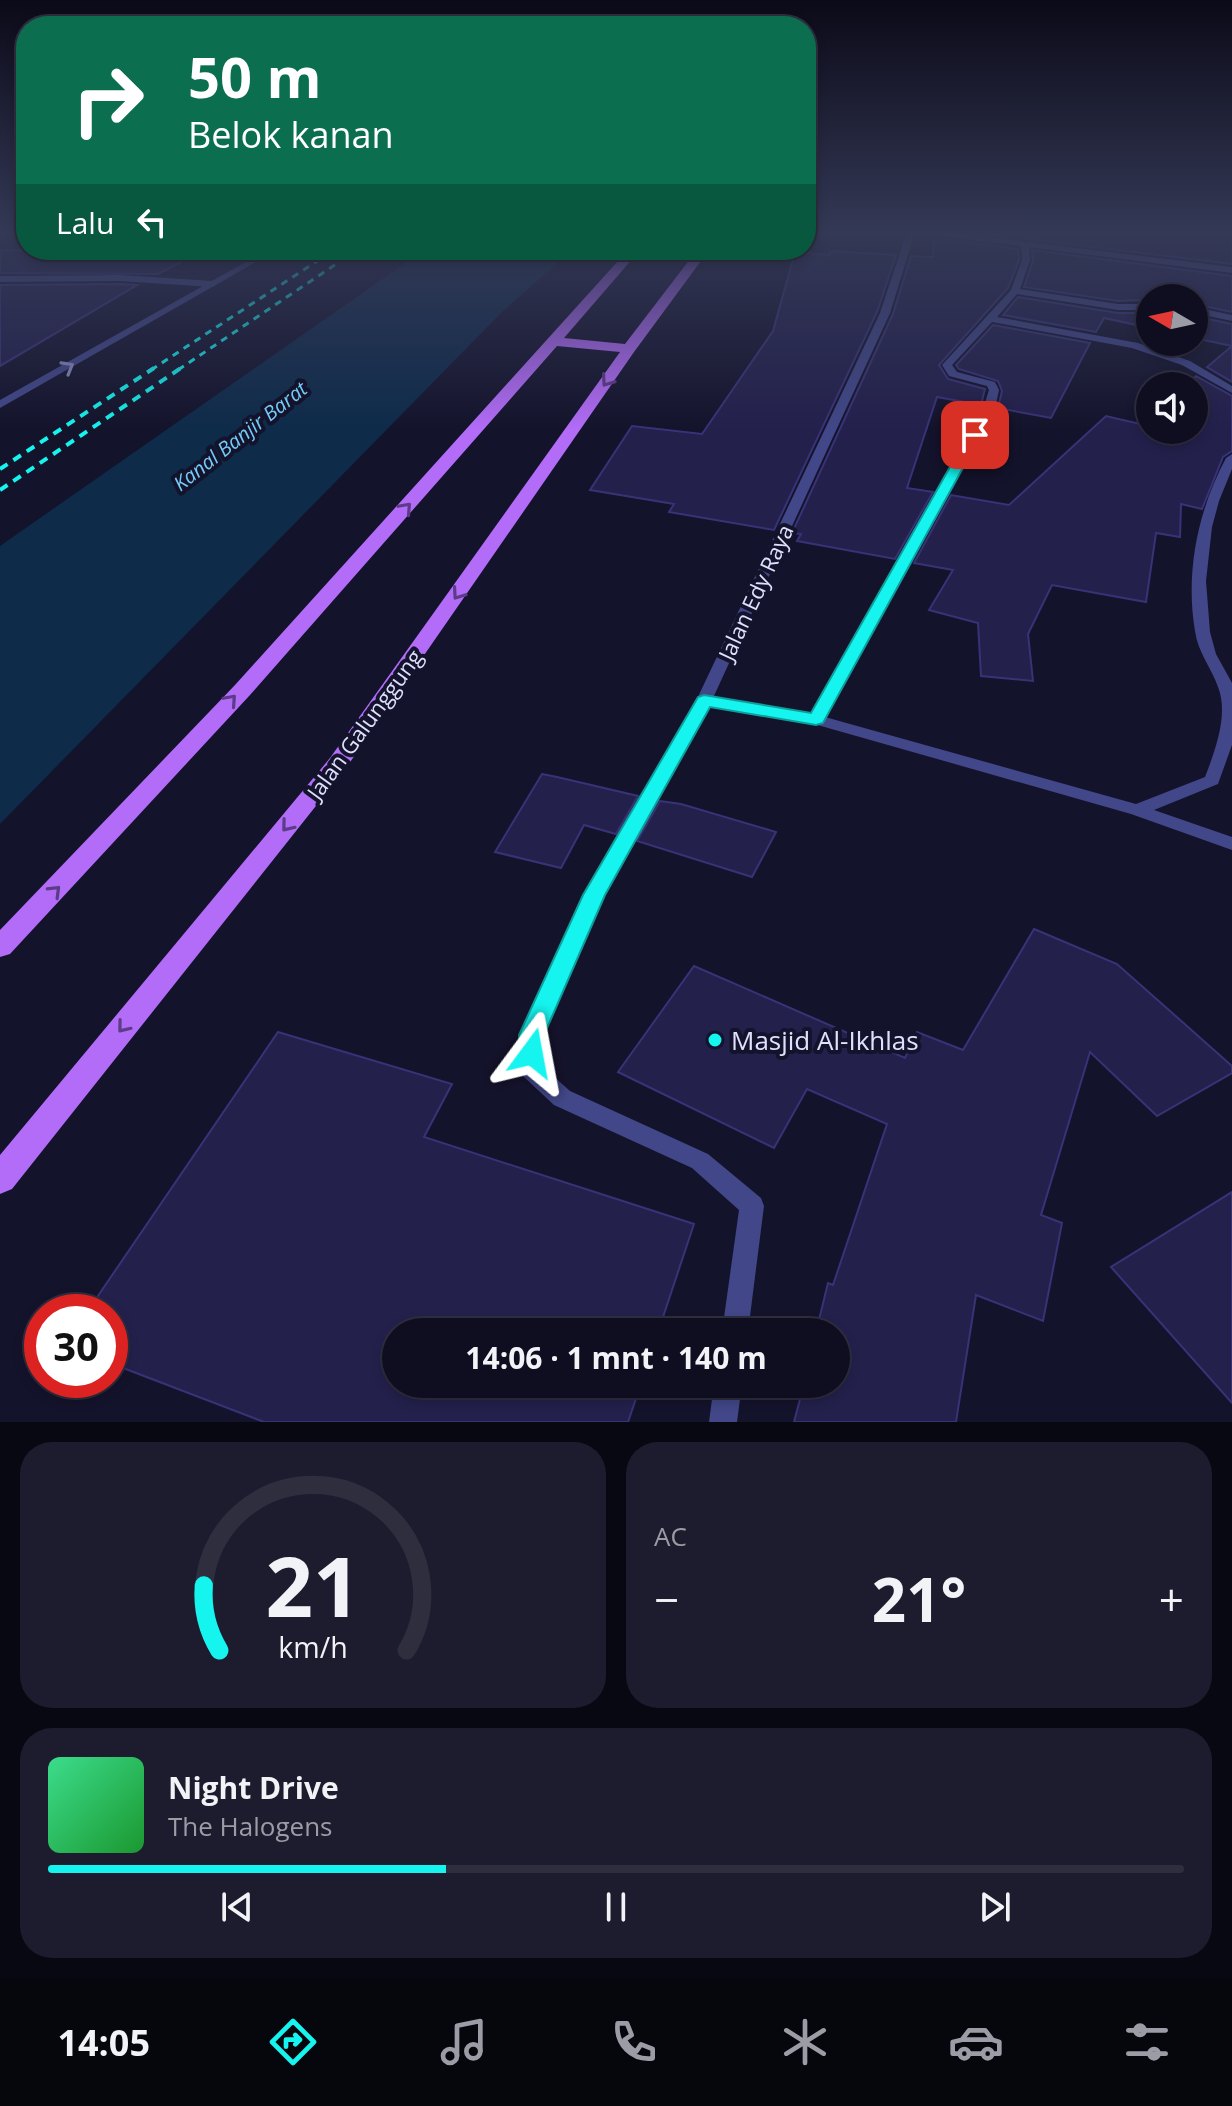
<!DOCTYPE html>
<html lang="id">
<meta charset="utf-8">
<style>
:root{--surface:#0f0e21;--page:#1d1c2e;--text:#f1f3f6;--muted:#9b9ca5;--line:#2f2e3f;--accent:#15f4ef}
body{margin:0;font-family:"Open Sans",sans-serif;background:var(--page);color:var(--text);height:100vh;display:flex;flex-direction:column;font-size:30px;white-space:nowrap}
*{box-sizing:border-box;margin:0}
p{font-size:26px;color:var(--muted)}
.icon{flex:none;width:44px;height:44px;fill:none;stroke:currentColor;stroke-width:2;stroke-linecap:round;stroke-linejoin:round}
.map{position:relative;height:1422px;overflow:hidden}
.panel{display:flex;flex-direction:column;gap:20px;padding:20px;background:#080812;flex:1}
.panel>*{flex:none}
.hud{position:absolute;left:16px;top:16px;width:800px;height:244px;border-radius:32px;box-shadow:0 4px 12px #0003,0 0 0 2px var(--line);background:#0b6e4f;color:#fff;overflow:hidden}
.needle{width:52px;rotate:279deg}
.tools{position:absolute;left:1136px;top:284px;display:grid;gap:16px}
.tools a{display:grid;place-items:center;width:72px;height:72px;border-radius:50%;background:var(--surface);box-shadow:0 4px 12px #0003,0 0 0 2px var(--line);font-size:40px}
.speed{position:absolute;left:24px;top:1294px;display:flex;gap:16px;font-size:40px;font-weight:700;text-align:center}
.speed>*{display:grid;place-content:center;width:104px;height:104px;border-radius:50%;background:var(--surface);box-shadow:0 4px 12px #0003,0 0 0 2px var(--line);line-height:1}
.speed .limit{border:12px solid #d22;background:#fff;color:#111}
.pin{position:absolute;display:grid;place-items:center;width:68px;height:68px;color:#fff;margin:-34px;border-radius:16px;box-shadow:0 4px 12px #0006}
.me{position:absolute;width:88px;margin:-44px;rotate:13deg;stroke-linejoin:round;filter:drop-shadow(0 0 6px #0008)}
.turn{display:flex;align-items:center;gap:28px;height:168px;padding:0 40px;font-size:36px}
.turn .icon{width:104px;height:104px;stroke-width:2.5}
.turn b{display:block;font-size:56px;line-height:68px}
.then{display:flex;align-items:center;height:76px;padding:0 40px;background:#0003;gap:16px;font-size:30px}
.big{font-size:60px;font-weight:700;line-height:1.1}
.panel .widget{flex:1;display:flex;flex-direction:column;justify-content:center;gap:12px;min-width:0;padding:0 28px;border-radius:32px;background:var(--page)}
.panel .dial{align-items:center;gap:0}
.dial svg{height:208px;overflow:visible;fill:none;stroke:var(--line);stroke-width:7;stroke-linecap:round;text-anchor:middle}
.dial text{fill:var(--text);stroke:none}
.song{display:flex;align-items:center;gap:24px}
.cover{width:96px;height:96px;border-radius:12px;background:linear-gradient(135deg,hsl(150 70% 55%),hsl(130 70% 35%))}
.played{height:8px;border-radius:4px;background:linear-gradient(90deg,var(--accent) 35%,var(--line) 35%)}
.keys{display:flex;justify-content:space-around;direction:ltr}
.heat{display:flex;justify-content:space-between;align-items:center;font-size:44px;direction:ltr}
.panel .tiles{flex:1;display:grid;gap:20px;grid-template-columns:1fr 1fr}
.widget:last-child{grid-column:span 2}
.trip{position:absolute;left:382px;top:1318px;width:468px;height:80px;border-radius:40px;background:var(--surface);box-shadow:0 4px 12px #0003,0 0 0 2px var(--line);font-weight:700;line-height:80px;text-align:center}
.menu{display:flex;height:128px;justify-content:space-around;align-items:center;background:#06060d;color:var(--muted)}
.menu .icon{width:56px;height:56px}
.menu .active{color:var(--accent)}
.menu b{font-size:36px;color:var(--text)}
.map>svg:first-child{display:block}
</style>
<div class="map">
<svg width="1232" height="1422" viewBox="0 0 1232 1422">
<rect width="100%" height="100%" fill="#14132c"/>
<path fill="#0e2b4a" d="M424,250H572L502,312L0,824V546Z"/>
<path fill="#23204c" stroke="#383377" stroke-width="2" d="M969,232H1232V264Z
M934,238L1018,249L1019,260L1008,288L939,365L948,379L985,389L981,405L937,397L907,488L933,492L895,559L797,541L801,534L792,533L893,314L911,256L933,257Z
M0,250H205L158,274L0,273Z
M1032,250L1232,276V312L1194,304V298L1118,301L1024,287L1033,261Z
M830,251L896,255L877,312L774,530L669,512L674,504L590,490L632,426L702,434L773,331L795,252L830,255Z
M0,285L120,284L137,285L0,366Z
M1018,297L1118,313H1150V328L1104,318L1096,332L1003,315Z
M1194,316L1232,324V346L1194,338Z
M993,325L1090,343L1051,418L998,408L1002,391L998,381L959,369L956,365Z
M1232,346V382L1207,367Z
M1196,376L1232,396V451L1223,457L1202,509L1181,504L1180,537L1156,533L1146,602L1052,585L1028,634L1033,681L981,676L978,623L929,610L953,570L914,563L951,495L1009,505L1106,416L1140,424L1150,415V430H1194V386H1185Z
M542,774L557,777L638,796L616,834L584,825L561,868L495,852Z
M660,801L681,804L776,832L752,877L637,841Z
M1034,929L1117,964L1232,1066V1073L1157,1116L1090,1052L1041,1215L1062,1223L1043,1321L976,1295L956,1422H794L804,1384H836V1332H816L828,1283L833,1285L887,1124L807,1089L774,1148L618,1072L694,966L905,1058L917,1032L963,1050Z
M278,1032L452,1084L424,1137L694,1224L658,1332H396V1384H641L628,1422H264L110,1363V1312H87Z
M1232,1192V1403L1111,1267Z"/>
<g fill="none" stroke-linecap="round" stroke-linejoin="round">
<path fill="#414788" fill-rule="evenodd" d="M907,232H915L890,313L713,698L811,713L983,409L989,390L987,386L949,376L942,365L1011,290L1022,260L1021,246L928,234L924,232H946L1232,267V273L1029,247L1030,260L1020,289L1118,304H1150V310H1118L1017,294L997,317L1138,343L1190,361L1232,386V393L1182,365L1132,348L992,322L952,365L957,372L995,382L999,390L995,409L825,717L1136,804L1205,777C1215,751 1229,714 1218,687C1211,667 1198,653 1195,631C1185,572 1198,510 1226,458L1232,454V469L1219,501L1212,527L1206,581L1210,632L1216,654L1232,683V745L1218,784L1154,810L1232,837V850L1131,814L814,724L709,707L604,895L543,1035V1067L570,1091L708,1154L761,1198L764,1206L748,1332H722L739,1210L692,1168L554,1105L524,1077L521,1071V1035L584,895L696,701L880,313Z
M120,275L213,281L217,284L213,287L120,281L0,282V276Z
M1194,307L1232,315V321L1194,313Z
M714,1384H742L737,1422H709Z"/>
<path fill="#414788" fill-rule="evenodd" d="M267,250H277L0,408V400Z"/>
<path fill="#b36cf8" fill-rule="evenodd" d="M628,250H640L564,338L625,344L697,250H709L634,352L346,768L12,1189L0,1194V1155L330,758L620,352L557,346L250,695L10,954L0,957V930L235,685Z"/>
<path stroke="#15f4ef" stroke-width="3" stroke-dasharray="7 6" stroke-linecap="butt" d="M151,370L334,250
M178,370L357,250"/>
<path stroke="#15f4ef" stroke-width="4" stroke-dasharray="9 7" stroke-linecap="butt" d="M0,469L154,368
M0,490L181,368"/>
</g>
<defs><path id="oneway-chevron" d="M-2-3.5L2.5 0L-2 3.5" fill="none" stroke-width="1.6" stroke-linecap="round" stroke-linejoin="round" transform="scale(2)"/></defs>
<use stroke="#888cbd" href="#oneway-chevron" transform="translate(68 367) rotate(-30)"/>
<g stroke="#5c3b88">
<use href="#oneway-chevron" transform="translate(607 381) rotate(125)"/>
<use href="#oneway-chevron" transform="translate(406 508) rotate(-48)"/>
<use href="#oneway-chevron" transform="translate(458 594) rotate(125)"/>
<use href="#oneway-chevron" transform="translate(231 700) rotate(-48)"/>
<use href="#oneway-chevron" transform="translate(287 826) rotate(129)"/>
<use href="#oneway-chevron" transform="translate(55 891) rotate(-45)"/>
<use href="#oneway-chevron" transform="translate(123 1027) rotate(129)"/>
</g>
<linearGradient id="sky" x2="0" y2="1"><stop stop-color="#0b0a18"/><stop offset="0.54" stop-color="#343956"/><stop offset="1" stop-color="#343956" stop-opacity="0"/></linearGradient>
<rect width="1232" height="431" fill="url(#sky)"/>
<path fill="#15f4ef" stroke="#0e9f9b" stroke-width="2" d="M975,431L981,435L823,723L816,725L710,707L605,895L544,1035V1053L540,1060L532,1063L523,1060L519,1053V1035L583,895L698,697L704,695L811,713L968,435Z"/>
<circle fill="#15f4ef" stroke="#14132c" stroke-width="3" cx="715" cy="1040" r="8"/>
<g text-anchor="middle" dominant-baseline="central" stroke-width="8" stroke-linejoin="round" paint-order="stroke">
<g font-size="20" font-style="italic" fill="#73cbf8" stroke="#14132c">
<text transform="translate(240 436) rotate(-38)">Kanal Banjir Barat</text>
</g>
<g font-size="22" fill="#dfe0fe" stroke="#14132c">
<text transform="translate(755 592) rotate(-65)">Jalan Edy Raya</text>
<text transform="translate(364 724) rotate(-54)">Jalan Galunggung</text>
</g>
<g font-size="26" fill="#dfe0fe" stroke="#14132c" text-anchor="start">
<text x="731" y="1040">Masjid Al-Ikhlas</text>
</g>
</g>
</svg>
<div class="tools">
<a><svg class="needle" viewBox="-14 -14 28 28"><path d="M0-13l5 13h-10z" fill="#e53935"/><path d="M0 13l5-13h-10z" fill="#9b9ca5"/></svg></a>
<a><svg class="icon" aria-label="sound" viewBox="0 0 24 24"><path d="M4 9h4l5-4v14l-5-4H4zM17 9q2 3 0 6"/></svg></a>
</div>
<div class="speed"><div class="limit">30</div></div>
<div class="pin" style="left:975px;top:435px;background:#d93025"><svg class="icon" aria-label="arrive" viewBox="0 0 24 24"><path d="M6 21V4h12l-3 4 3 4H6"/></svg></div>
<svg class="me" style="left:532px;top:1053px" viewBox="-20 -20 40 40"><path d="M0-17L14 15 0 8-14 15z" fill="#15f4ef" stroke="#fff" stroke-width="4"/></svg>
<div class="trip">14:06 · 1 mnt · 140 m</div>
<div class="hud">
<div class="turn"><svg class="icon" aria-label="right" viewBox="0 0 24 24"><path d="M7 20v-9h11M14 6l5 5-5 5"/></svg><div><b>50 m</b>Belok kanan</div></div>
<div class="then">Lalu<svg class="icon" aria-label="left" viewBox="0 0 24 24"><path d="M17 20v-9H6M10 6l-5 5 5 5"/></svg></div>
</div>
</div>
<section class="panel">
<div class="tiles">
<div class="widget dial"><svg viewBox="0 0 100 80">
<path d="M14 69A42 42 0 1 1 86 69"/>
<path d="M14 69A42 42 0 0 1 8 44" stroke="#15f4ef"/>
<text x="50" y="56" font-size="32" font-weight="700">21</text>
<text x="50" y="72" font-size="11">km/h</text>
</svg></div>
<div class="widget"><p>AC</p>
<div class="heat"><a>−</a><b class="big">21°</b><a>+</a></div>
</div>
<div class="widget">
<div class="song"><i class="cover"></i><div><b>Night Drive</b><p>The Halogens</p></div></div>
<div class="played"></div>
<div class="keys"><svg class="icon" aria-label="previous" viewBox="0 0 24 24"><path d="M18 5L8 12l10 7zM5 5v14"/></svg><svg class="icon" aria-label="pause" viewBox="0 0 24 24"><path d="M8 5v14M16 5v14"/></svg><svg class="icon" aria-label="next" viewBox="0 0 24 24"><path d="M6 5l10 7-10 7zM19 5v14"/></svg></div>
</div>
</div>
</section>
<nav class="menu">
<b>14:05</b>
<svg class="icon active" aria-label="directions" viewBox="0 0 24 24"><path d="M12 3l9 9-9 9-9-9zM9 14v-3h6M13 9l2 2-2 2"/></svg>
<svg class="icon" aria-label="music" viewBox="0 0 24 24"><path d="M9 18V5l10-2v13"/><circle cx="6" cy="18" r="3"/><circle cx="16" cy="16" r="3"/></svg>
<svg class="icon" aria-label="phone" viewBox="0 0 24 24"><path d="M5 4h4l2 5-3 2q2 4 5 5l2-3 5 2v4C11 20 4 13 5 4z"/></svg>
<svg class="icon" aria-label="climate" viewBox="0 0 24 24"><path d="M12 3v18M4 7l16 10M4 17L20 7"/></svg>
<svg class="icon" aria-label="car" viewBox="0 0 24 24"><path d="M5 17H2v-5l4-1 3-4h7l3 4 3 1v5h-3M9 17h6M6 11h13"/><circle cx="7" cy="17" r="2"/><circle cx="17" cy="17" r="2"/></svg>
<svg class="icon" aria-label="filters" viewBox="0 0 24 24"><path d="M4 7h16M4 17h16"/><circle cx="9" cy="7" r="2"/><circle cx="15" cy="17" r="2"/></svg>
</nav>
